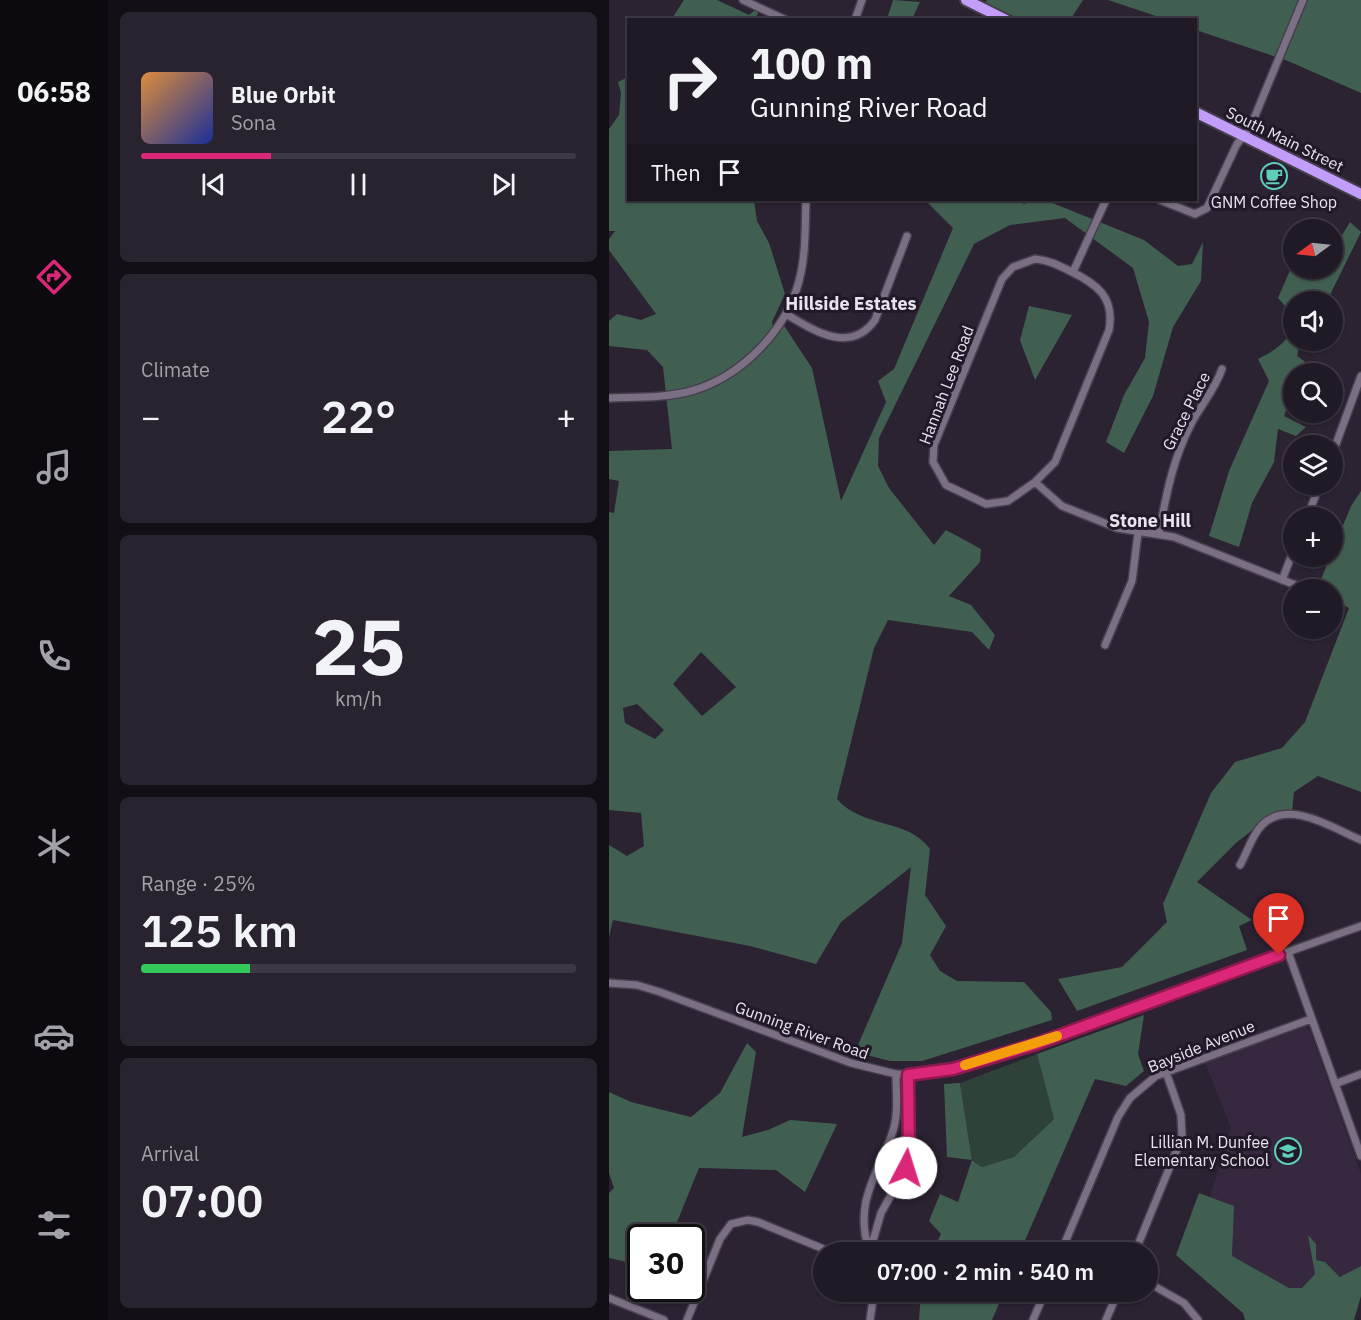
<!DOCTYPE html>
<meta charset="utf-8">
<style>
:root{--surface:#201a26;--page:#28232e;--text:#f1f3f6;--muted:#a2a1a7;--line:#3d3843;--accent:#db2777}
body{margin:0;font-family:"IBM Plex Sans",sans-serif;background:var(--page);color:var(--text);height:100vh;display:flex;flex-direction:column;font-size:22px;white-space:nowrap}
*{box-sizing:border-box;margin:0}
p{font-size:20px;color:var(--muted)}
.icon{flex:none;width:33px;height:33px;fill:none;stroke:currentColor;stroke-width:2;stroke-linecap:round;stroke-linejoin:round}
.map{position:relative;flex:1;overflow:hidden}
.details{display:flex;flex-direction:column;gap:12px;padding:12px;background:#120e15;width:501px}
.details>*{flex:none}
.guide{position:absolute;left:18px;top:18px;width:570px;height:183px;border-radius:0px;box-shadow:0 2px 4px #0004,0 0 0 2px var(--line);background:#201a26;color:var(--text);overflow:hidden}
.needle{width:39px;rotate:255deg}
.fabs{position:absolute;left:674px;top:219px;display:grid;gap:12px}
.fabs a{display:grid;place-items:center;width:60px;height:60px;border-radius:50%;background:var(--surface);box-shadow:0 2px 4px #0004,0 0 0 2px var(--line);font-size:30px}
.speed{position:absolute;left:18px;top:1224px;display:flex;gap:12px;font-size:30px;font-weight:700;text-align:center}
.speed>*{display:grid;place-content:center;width:78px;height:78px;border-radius:50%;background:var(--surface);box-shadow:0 2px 4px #0004,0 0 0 2px var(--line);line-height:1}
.speed .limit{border:3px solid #111;border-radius:9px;background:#fff;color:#111}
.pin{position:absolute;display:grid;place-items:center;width:51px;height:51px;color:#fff;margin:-62px -26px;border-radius:50% 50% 50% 0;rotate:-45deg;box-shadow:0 0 6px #0007}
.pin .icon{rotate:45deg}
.me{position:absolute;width:66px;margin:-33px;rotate:5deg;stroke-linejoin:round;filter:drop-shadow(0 0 4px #0008)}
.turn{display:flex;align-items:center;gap:21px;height:126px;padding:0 24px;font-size:27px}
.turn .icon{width:78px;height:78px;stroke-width:2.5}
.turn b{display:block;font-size:42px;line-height:51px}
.then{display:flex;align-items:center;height:57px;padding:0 24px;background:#0003;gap:12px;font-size:22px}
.big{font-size:45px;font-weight:600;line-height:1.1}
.details .widget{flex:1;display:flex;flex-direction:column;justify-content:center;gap:9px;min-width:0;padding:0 21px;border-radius:9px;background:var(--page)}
.details .dial{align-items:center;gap:0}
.dial b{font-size:78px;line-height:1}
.song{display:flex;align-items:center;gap:18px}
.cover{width:72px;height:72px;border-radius:9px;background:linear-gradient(135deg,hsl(30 70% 55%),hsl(230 70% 35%))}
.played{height:6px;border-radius:3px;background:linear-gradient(90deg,var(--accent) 30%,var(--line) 30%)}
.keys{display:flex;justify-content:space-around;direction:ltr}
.heat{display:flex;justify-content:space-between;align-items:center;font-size:33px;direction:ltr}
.charge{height:9px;border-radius:4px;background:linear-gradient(90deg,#34c759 25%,var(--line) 0)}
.trip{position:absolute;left:204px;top:1242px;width:345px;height:60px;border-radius:30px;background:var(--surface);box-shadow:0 2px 4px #0004,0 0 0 2px var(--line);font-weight:600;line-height:60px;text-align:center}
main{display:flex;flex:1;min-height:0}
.menu{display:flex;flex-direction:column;width:108px;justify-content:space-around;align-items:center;background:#0d0a0f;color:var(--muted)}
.menu .icon{width:42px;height:42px}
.menu .current{color:var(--accent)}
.menu b{font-size:27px;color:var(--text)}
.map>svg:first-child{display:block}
</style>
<main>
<nav class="menu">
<b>06:58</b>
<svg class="icon current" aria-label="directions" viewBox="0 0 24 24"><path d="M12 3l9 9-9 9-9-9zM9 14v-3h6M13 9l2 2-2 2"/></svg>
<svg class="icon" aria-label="music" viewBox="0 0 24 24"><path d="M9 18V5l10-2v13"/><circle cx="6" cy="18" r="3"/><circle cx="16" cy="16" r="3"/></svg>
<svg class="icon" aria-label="phone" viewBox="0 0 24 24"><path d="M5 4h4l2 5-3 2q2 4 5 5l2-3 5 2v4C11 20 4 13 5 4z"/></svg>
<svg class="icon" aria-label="climate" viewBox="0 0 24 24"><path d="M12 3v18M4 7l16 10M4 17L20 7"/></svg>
<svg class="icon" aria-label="car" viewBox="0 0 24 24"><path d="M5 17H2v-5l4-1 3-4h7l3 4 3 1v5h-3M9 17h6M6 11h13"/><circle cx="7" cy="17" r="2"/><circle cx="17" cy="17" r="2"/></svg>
<svg class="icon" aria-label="filters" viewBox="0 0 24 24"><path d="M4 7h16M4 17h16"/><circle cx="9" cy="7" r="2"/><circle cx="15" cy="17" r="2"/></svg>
</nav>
<section class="details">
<div class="widget">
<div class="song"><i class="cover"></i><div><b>Blue Orbit</b><p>Sona</p></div></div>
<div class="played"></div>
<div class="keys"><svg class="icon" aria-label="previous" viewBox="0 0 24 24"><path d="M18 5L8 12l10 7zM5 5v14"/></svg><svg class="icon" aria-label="pause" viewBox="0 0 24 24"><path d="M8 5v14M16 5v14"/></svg><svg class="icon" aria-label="next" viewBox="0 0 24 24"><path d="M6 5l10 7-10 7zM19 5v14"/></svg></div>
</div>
<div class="widget"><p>Climate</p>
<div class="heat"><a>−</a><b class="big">22°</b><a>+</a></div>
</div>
<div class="widget dial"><b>25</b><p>km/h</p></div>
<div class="widget"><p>Range · 25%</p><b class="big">125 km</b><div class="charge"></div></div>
<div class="widget"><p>Arrival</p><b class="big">07:00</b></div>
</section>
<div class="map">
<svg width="752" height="1320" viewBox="0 0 752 1320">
<rect width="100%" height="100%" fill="#2b2232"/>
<path fill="#36293f" d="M696,1027L701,1031L752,1174V1266L732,1277L716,1262L707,1260V1244L700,1236L706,1274L693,1288H680L623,1256L625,1206L601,1197L622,1128L596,1062Z"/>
<path fill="#2e4239" d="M428,1054L445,1119L405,1157L373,1167L363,1159L351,1083Z"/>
<path fill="#415f51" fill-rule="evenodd" d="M75,0H108L140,15L151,6L147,19L62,20Z
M284,0L311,2L303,19H278Z
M378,0H474L461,20L411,19L376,3Z
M499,0H752V93L679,61L587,30L586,20L556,19Z
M19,77L20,200H145L148,221L160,243L176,294L163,322L166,339L174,324L203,368L232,501L277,402L269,381L285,369L344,228L316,200H352L358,203L363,200H403L416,204L420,200H436L535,240L569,266L583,264L594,242L592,281L564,327L544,396L515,453L497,442L515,395L536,358L540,322L524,268L456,218L401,225L365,244L270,438L269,466L280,488L325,545L337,530L372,549L371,562L340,596L362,605L386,635L380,650L363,632L279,620L265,648L228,799C254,829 299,818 321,849L316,895L337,926L321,955L331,971L348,981L415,982L442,1012L443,1020L313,1061H281L246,1052L293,943L302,867L232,922L207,964L141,946L4,920L0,937V845L18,856L35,846L32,813L0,810V512L5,513L10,481L0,479V451L63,449L54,367L38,350L0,346V321L8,314L32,320L47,314L0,250V239L6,231H0V129L10,115L12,93L9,82ZM92,652L127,687L93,716L64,684ZM28,704L55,730L46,739L16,723L14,708Z
M741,222L752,232L718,301L684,302V340L691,341L688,356L710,372L684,374V391L675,416L697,427L687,436L669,429L665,462L643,503L630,547L600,536L620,471L660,381L649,359C677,345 698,327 669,298L682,268L708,276L713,269L723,268V252Z
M420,306L463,315L426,380L411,340Z
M752,491V792L709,776L685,792L683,812L656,820L627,843L588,882L643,920L630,926L638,950L468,1011L449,979L513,967L558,922L554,904L602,793L626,762L673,748L696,722L740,608L723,600V590L708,589L742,506Z
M535,1015L529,1054L535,1071L517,1086L486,1079L411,1252H307L305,1246L324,1250L332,1234L320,1221L331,1194L349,1202L363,1160L338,1157L335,1084L351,1083L363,1160L373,1167L405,1157L445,1119L428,1054Z
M138,1043L147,1052L133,1137L159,1130L181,1120L228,1124L196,1192L167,1170L90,1168L62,1237L32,1238L31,1265L0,1258V1193L5,1188L0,1173V1092L22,1102L82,1117L111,1093Z
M590,1193L625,1206L623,1256L680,1288H693L706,1274L699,1235L707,1244V1260L716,1262L731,1277L752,1266V1296L745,1320H636L634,1313L567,1255Z
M312,1292H395L383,1320H310Z"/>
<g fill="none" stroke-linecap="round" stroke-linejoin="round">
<defs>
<path id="minor" d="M134,0L177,20
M246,20L253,0
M551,200L586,214L598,208L628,144L641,128L694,0
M426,259C439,260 449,265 461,271C488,284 506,297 500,330L446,462L426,482L399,501L377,504L337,485L324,462L325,445L393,279L404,267Z
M464,272L497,200
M177,314C204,330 241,355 266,320L298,236
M0,398C27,397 56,398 82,391C132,377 177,331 190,281C197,255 196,227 197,200
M723,455L752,376
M426,482L453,506L508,528L565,537L699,590
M698,518L711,484
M550,534C557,495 564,458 583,422C593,404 606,389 613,369
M673,580L684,552
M723,598L729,600
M496,645L523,581L529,533
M631,865C638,853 643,835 653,825C680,798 725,829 752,840
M679,952L752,1156
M0,983L28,985L51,992L242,1063L287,1074L307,1075L344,1069L427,1044L520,1008L752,926
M726,1084L752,1074
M455,1247L469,1252
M260,1250C245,1203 267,1177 283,1134C290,1115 287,1094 287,1074
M261,1251L272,1213L297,1168L300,1157L299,1075
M452,1252L509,1117L521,1098L547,1076L702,1019
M526,1252L573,1137L572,1115L557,1072
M538,1282L575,1303L589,1320
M0,1298L55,1320
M78,1320L111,1239L122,1224L139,1220L149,1222L222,1252
M261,1320L265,1292
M424,1320L436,1292
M497,1320L509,1292"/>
<path id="highway" d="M357,0L397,20
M586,112L752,194"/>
</defs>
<use href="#minor" stroke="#463f4c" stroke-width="10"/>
<use href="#highway" stroke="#463f4c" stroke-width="14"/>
<use href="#minor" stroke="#7a6f83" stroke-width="7"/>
<use href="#highway" stroke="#c29efa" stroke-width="10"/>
</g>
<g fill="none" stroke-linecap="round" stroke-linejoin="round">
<defs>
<path id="route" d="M297,1168L300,1157L299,1075L344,1069L427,1044L670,955"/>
</defs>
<use href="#route" stroke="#8e194d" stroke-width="15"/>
<use href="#route" stroke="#db2777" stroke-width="10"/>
<path stroke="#f59e0b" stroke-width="10" d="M356,1065L448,1036"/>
</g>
<defs>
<symbol id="cafe-ring" viewBox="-11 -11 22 22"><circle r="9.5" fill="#211828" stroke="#5eceb8" stroke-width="1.5"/><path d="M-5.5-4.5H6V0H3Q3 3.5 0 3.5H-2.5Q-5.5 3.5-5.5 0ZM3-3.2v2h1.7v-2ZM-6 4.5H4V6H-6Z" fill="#5eceb8"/></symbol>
<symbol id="school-ring" viewBox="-11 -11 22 22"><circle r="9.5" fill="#211828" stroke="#5eceb8" stroke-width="1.5"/><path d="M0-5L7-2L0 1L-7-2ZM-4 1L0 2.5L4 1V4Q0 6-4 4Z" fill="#5eceb8"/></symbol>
</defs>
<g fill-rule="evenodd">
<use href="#cafe-ring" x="650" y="161" width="30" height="30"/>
<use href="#school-ring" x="664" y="1136" width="30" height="30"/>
</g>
<g text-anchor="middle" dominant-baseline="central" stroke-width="6" stroke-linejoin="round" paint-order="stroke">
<g font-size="16" fill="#e9e3ee" stroke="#211828">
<text transform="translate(676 139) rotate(26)">South Main Street</text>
<text transform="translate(337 385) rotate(-69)">Hannah Lee Road</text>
<text transform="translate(577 411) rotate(-63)">Grace Place</text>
<text transform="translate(193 1030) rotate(20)">Gunning River Road</text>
<text transform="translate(592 1046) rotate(-22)">Bayside Avenue</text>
</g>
<g font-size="16" fill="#e9e3ee" stroke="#211828">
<text x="665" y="202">GNM Coffee Shop</text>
<text x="660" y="1142" text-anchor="end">Lillian M. Dunfee<tspan x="660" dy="18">Elementary School</tspan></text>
</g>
<g font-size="18" font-weight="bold" fill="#e9e3ee" stroke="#211828">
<text x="242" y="303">Hillside Estates</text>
<text x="541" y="520">Stone Hill</text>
</g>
</g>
</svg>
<div class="fabs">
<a><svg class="needle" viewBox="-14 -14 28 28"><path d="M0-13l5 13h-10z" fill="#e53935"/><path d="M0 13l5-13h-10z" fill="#a2a1a7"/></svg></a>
<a><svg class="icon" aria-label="sound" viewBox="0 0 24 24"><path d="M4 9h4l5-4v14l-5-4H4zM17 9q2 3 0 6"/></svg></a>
<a><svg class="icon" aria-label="search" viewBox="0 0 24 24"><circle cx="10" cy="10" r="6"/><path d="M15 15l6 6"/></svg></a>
<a><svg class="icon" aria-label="layers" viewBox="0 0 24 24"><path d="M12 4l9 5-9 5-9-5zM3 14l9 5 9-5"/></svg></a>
<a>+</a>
<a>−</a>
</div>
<div class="speed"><div class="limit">30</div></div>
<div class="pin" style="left:670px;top:955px;background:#d93025"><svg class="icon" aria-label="arrive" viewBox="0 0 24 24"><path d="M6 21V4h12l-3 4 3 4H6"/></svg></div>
<svg class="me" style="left:297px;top:1168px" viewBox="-20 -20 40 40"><circle r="19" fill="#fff"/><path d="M0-13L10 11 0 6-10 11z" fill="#db2777"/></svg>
<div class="trip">07:00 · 2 min · 540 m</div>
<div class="guide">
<div class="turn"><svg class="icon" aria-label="right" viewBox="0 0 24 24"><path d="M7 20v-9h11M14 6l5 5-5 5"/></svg><div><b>100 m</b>Gunning River Road</div></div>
<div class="then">Then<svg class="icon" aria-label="arrive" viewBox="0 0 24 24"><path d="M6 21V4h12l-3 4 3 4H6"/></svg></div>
</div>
</div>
</main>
